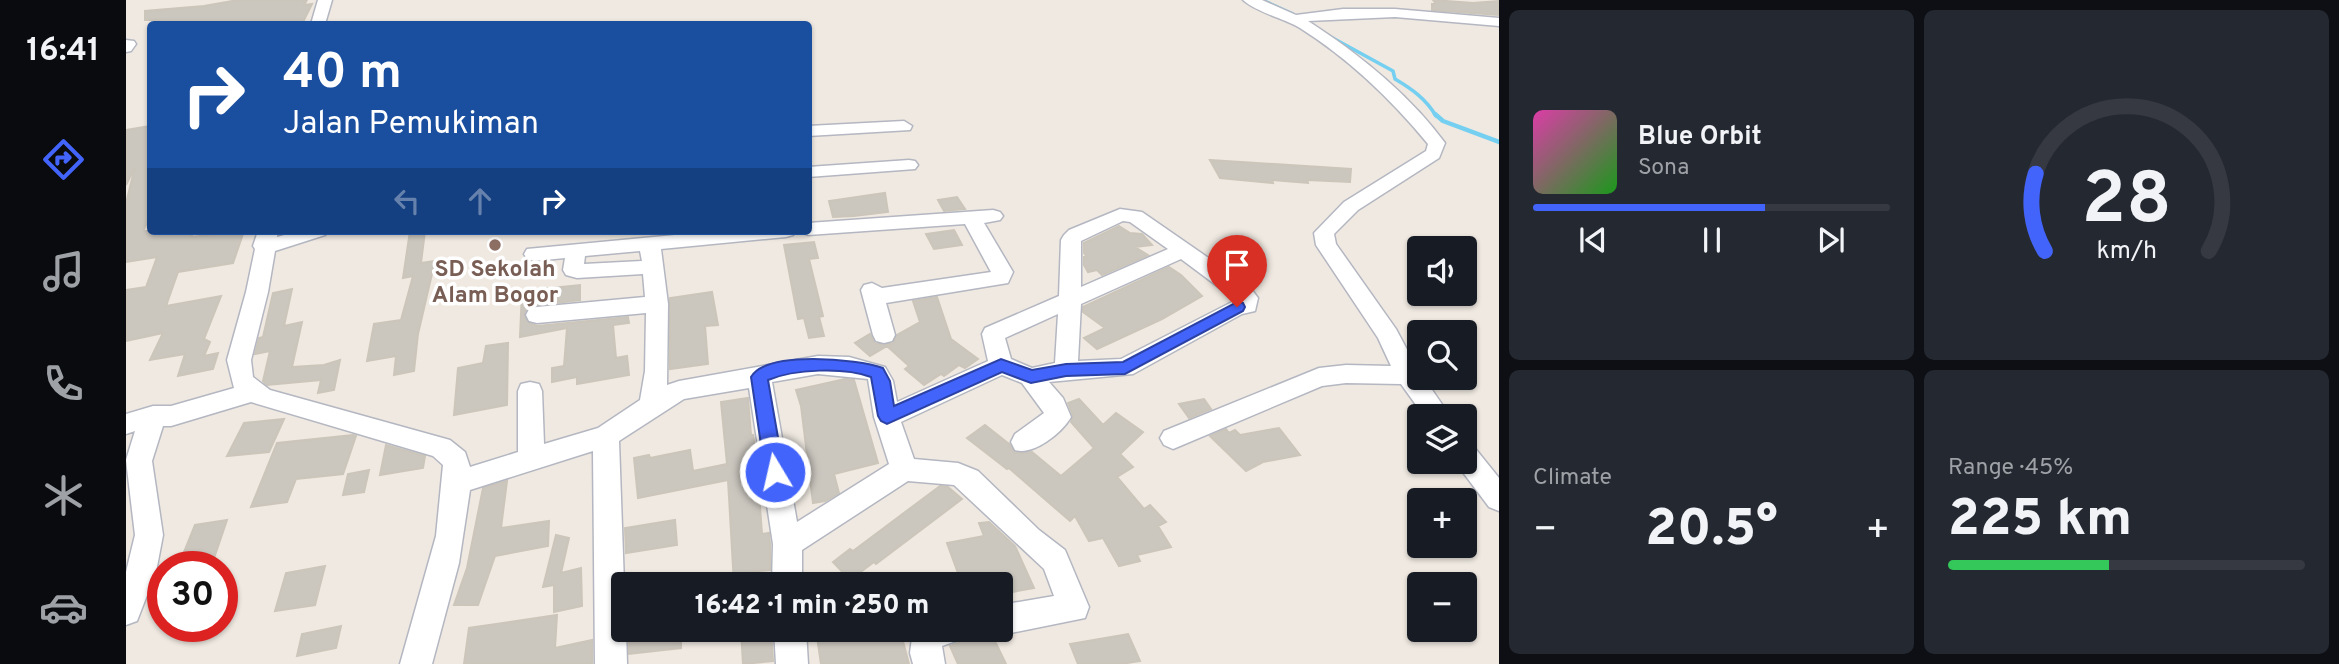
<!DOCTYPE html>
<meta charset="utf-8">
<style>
:root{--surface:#171b24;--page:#242831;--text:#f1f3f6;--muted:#9ea1a6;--line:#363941;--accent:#4264fb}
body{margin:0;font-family:Overpass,sans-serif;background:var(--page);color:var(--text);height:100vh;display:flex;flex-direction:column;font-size:26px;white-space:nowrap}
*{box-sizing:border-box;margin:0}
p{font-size:23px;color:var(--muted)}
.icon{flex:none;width:38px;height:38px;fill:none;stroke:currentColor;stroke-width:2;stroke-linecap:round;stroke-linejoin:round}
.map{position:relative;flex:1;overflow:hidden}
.panel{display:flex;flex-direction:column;gap:10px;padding:10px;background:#0d0f14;width:840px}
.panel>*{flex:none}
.hud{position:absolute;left:21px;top:21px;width:665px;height:214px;border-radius:7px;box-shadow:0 2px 5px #0004;background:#1a4fa0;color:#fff;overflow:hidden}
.buttons{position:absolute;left:1281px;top:236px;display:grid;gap:14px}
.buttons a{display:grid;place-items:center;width:70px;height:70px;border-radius:7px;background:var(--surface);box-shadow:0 2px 5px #0004;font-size:35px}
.speed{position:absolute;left:21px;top:551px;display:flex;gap:14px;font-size:35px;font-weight:700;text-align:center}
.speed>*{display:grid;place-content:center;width:91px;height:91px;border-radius:50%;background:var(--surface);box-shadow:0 2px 5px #0004;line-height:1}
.speed .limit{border:10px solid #d22;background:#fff;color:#111}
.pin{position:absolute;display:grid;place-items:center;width:60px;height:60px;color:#fff;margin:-72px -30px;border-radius:50% 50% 50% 0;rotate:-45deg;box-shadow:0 0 7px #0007}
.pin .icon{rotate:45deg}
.me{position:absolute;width:77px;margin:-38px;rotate:351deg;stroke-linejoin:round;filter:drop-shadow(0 0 5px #0008)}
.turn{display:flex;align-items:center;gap:24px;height:147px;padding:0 21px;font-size:32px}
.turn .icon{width:91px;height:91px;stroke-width:2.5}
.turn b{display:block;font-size:49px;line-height:60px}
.lanes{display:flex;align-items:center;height:66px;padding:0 21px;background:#0003;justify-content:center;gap:35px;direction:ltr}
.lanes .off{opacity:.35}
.big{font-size:52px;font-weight:800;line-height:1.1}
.panel .card{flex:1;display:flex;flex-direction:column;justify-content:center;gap:10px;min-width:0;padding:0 24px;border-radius:10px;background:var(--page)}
.panel .dial{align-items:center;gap:0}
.dial svg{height:182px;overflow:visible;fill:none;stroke:var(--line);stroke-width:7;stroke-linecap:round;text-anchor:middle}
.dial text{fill:var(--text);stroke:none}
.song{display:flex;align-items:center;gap:21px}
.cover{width:84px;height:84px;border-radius:10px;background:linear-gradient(135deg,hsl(320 70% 55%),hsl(120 70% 35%))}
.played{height:7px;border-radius:4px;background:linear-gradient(90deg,var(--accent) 65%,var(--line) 65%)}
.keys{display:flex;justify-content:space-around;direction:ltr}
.heat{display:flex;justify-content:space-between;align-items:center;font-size:38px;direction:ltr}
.charge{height:10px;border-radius:5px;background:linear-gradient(90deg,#34c759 45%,var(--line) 0)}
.panel .tiles{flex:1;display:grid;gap:10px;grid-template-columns:repeat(2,1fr)}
.trip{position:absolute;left:485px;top:572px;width:402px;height:70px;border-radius:7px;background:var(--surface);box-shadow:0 2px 5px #0004;font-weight:800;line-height:70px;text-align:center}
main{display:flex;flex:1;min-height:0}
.menu{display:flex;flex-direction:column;width:126px;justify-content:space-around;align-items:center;background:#090b0e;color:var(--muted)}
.menu .icon{width:49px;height:49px}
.menu .current{color:var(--accent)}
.menu b{font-size:32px;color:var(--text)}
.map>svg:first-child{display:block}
</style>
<main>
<nav class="menu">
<b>16:41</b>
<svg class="icon current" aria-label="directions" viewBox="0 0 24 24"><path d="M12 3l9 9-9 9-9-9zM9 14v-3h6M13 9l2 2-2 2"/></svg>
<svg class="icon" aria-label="music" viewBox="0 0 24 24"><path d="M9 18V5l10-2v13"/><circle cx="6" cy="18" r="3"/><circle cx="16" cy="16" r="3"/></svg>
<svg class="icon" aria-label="phone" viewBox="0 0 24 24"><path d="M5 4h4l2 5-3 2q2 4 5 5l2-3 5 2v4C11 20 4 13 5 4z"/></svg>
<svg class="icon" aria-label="climate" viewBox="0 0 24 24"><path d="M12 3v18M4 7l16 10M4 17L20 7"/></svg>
<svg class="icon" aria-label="car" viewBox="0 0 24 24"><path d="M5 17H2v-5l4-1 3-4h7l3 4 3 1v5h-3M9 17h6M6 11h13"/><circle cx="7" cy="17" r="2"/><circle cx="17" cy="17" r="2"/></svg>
</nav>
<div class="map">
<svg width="1373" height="664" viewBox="0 0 1373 664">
<rect width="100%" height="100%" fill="#efe9e1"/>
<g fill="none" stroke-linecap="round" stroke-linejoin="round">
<path stroke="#75cff0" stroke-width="3.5" d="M1136,0L1167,14
M1203,36L1267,71L1269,79C1286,89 1300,99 1310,116"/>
<path stroke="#75cff0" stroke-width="4.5" d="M1309,114L1317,121L1373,142"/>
</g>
<path fill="#cbc7bf" stroke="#cbc5ba" stroke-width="2" d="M112,0H181L178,5L186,4L176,24H83V22H51L49,24H30L33,20H19V11L78,6Z
M1307,0L1347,3L1373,1V15L1306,10V4H1310Z
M24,126V217L17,231H69L65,237L118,231L107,263L52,272L40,306L95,296L78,339L84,342L78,356L92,353L87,369L52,376L59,354L24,360L37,333L0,341V290L20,287L31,257L0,262V203L9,167L0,185V130Z
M1084,160L1225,169L1224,182L1181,180L1182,183L1146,180L1147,183L1094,178Z
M759,193L762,212L728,216L707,217L703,201Z
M831,197L839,209L818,211L812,200Z
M993,226L1004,233L1016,234L1026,245L1009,247L1022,255L976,275L971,270L962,272L958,265V257H961L958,253V243Z
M828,230L836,245L808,249L800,234Z
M284,231H299L295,263L309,261L292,334L288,371L268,375L270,356L241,361L248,324L275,320L287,276L277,278Z
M688,242L692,258L683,259L697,316L693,317L698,336L683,338L678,318L672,319L658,245Z
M1043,267L1055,275L1076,296L1036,319L971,349L958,338L979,328L957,312V307Z
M454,285V300L402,306L398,314L401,322L411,326L502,317L503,323L487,325L490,358L501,356L503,375L451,384V377L426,382V368L438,366L441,328L394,337L396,291Z
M166,289L158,326L176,322L166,367L198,365L214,360L208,390L192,393L195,380L141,385L137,381L144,351L129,354L133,338L137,337L147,293Z
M586,292L592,325L579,326L582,364L544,369V298Z
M811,297L825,339L852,359L839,368L833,365L818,376L815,374L798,385L779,369L783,366L761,346L744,356L729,343L744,334L749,344H767L771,335L794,322L787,301Z
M382,343L381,405L328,415L332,368L357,363L360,346Z
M719,379L728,380L752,463L708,474L713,493L699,501L687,503L675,406L670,390Z
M622,398L625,435H627L630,452L636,534L643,533L644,544V570L622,572L623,584H608L602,480L512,498L508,458L523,455L524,458L564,450L567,471L601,464L595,402Z
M953,399L977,425L990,413L1017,432L994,454L1007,467L991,477L1018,509L1024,505L1040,522L1032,526L1045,547L1011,555L1014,561L993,566L977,538L963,541L949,516L944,521L883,468L881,469L841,438L859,425L883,444L889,453L906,452L935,476L968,448L945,422L947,416L942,403Z
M1078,399L1085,409L1063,418L1053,404Z
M158,419L143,452L101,456L118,423Z
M1153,428L1174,455L1137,462L1120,471L1084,436L1100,429L1103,433L1109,430L1114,435Z
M227,435L230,436L217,474L170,479L161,502L125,507L151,443Z
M260,445L299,456L297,468L254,475Z
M243,470L238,492L217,495L222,474Z
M381,481L375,528L423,521L422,546L369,556L352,605H328L341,568L357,488Z
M814,486L822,487L836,499L750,564L748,562L724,580L707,562L724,549L727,551Z
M101,520L85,567H52L69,525Z
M549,520L551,545L500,553L499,528Z
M863,522L889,546L908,588L881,593L878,584H836L821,543L858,536L853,523Z
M430,535L443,538L435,573L455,568L456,606L428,612V585L417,587Z
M199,566L189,605L149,611L160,573Z
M431,615L429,648L466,640V664H338L343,628Z
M215,626L210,648L171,656L176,634Z
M503,630H555V648L503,654Z
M615,630H645L647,661L617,664Z
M690,630H774L783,664H695Z
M862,631L866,635L880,664H832L824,646Z
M1002,634L1014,661L995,664H952L944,644Z"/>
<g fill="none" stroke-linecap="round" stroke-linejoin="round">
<defs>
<path id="minor" d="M192,0H206L199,24H185Z
M1117,0H1136L1170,15L1217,9H1269L1373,18V26L1269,17L1182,21C1233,54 1283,94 1319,143L1313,158L1232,210L1208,234L1210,244L1270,329L1293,372V378H1298L1324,416H1298L1275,384L1220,383L1196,386L1047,449L1038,445L1034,438L1038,431L1193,368L1220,365L1265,366L1252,338L1190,245L1188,233L1218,202L1300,151L1302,144C1265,99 1223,59 1174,28C1159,19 1130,12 1117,0Z
M0,40L8,41L10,44L5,51L0,52Z
M778,121L786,126L784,130L682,136V126Z
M783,160L789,161L792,165L789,169L682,177V167Z
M994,209L1016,212L1123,286L1132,298L1129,311L1116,314L1007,374L923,382L937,398L945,417C936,433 907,456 889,450L885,442L889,434L918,413L896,383L876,375L775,422L788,459L832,463L852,471L913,530L939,550L963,607L959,618L875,635L864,631L875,630V605L928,596L918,569L828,485L782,481L676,550V584H646L647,544L623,388L558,399L493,441L498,584L497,630H500L501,664H469L467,451L344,490L333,563L306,664H274L310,536L317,465L307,456L125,402L45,426H37L26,461L37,535L30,572L11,621L0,625V572L9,535L0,460L9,431L0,434V414L27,406H45L108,388L101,360L120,292L129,249L127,246L132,231H152L151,237L173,231H202L199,235L149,251L142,292L125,360L127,377L144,390L324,440L339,452L344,467L392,452V391L395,384L404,382L413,384L416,391L418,444L472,428L514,400L519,371L520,313L411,323L403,321L400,315L403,309L411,307L519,297L517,274L451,278L440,275L437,270L439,258L408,261L401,259L398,254L401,249L591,231H670L667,235L660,237L535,249L542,304L541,385L553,381L692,356L723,357L759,367L767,381L771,402L862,361L856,334L859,328L933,296L935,240L938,235L943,230ZM997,221L1004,222L1042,249L955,287V241ZM514,251L516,261L458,264L459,256ZM1055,259L1110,300L995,359L952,361L955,304ZM932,314L929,363L906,368L885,359L879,338ZM692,374L742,379L748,417L763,464L671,522L646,382Z
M867,210L874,212L877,216L874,220L858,223L887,272L882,283L760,303L769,335L766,341L758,343L750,341L747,335L735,290L738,285L746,283L756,288L865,272L839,224L682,235L673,231H682V223Z
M1339,444L1348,447L1373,478V511L1363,507L1330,463L1339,462Z
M648,630H680L682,664H650Z
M787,630H835L830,641L816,646L819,664H787L784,653Z"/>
</defs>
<use href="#minor" stroke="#b4b7c1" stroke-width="3"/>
<use href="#minor" fill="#fff" fill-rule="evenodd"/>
</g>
<path fill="#4264fb" stroke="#2b41a3" stroke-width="2" d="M1111,302L1117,303L1119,307L1117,311L999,374L940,376L905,383L876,372L761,424L755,421L752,416L745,377C718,367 668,369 642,380L658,472L655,478L649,480L642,478L639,472L625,377C641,350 731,359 757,368L764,381L768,406L875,359L906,370L940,364L997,362Z"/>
<circle fill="#8d6e63" stroke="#fff" stroke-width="2.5" cx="369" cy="245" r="7"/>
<g text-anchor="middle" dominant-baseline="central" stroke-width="7" stroke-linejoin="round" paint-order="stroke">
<g font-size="23" font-weight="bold" fill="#785e54" stroke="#fff">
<text x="369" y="270">SD Sekolah<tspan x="369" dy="26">Alam Bogor</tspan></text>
</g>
</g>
</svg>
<div class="buttons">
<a><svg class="icon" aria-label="sound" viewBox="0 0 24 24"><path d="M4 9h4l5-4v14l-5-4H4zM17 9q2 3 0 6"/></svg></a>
<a><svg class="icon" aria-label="search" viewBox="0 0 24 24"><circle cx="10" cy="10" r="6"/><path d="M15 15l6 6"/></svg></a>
<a><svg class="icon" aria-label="layers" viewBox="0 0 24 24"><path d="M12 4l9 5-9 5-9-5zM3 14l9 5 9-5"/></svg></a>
<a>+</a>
<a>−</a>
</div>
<div class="speed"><div class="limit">30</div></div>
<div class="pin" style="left:1111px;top:307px;background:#d93025"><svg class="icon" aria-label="arrive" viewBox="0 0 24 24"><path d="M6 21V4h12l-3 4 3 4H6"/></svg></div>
<svg class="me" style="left:649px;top:472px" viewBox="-20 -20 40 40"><circle r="17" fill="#4264fb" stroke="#fff" stroke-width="3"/><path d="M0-11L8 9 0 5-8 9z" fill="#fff"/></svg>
<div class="trip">16:42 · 1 min · 250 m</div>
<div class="hud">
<div class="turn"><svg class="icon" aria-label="right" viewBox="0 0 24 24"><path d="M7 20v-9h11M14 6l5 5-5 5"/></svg><div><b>40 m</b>Jalan Pemukiman</div></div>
<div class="lanes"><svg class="icon off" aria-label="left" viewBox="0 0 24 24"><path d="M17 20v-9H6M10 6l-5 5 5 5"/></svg><svg class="icon off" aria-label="ahead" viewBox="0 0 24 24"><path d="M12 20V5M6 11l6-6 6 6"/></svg><svg class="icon" aria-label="right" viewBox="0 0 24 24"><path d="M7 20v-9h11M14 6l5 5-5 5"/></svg></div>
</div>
</div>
<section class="panel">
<div class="tiles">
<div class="card">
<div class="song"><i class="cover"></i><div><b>Blue Orbit</b><p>Sona</p></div></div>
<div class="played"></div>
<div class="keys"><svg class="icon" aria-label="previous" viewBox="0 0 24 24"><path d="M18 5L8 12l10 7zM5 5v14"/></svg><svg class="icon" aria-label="pause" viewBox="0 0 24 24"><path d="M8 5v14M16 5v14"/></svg><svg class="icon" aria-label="next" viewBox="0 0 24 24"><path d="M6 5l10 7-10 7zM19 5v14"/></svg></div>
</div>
<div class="card dial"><svg viewBox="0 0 100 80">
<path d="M14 69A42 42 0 1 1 86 69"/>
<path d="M14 69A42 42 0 0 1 10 35" stroke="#4264fb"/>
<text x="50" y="56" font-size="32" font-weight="700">28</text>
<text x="50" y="72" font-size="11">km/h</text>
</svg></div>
<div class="card"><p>Climate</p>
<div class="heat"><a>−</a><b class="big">20.5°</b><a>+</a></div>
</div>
<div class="card"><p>Range · 45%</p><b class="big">225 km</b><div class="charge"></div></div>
</div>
</section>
</main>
